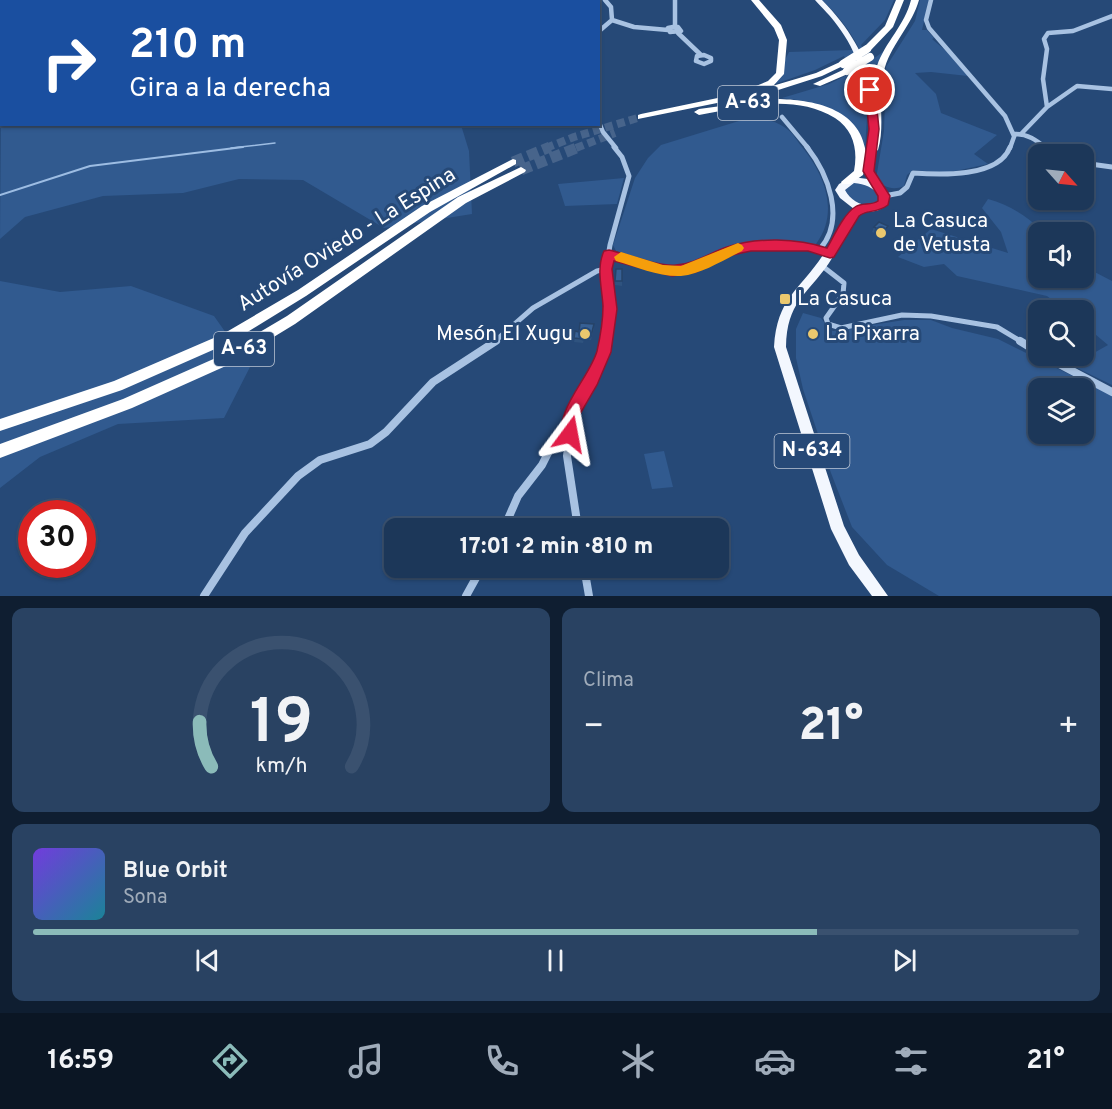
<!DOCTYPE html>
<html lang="es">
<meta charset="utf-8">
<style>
:root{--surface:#1c3759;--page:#294262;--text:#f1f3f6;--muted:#a0acba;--line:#3a516f;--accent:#8bbbb9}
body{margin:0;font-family:Overpass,sans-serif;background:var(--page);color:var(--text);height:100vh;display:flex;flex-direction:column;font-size:22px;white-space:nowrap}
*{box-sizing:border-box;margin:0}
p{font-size:20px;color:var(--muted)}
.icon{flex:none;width:33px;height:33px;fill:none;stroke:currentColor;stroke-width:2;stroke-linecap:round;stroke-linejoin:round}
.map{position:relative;height:596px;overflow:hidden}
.panel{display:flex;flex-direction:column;gap:12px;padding:12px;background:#0f1e31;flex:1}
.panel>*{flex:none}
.hud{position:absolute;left:0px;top:0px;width:600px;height:126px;box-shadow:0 2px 4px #0004,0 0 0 2px var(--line);background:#1a4fa0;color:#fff;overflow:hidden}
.needle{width:39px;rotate:117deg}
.tools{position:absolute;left:1028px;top:144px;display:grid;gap:12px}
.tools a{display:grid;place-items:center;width:66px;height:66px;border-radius:12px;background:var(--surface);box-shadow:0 2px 4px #0004,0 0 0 2px var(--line);font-size:30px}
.speed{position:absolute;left:18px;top:500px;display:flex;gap:12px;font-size:30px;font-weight:700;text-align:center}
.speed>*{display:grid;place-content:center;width:78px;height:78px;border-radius:50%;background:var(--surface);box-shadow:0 2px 4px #0004,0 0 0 2px var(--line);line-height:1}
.speed .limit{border:9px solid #d22;background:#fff;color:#111}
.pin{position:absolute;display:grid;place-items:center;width:51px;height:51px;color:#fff;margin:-26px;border:3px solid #fff;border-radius:50%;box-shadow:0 2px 6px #0007}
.me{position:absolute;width:66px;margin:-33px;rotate:13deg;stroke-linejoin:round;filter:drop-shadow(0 0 4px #0008)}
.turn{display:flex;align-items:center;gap:21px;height:126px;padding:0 30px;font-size:27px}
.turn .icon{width:78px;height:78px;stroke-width:2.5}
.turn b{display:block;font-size:42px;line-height:51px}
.big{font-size:45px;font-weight:800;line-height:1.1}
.panel .widget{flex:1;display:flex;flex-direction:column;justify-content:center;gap:9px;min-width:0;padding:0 21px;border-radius:12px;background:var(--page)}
.panel .dial{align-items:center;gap:0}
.dial svg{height:156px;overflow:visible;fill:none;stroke:var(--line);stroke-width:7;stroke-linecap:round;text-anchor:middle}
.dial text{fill:var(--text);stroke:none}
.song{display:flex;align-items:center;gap:18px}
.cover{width:72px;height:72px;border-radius:9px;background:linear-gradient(135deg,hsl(260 70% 55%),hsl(190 70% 35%))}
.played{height:6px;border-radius:3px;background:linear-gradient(90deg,var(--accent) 75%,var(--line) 75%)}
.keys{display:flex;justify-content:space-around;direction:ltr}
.heat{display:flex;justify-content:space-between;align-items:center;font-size:33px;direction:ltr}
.panel .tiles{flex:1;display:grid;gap:12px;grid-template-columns:1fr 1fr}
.widget:last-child{grid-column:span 2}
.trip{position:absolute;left:384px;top:518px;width:345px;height:60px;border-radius:12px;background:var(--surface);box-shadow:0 2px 4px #0004,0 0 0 2px var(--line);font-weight:800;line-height:60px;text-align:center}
.dock{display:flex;height:96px;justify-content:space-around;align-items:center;background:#0b1624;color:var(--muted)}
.dock .icon{width:42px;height:42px}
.dock .selected{color:var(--accent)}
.dock b{font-size:27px;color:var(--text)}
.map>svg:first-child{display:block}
</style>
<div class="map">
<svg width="1112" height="596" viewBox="0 0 1112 596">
<rect width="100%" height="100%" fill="#264977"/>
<path fill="#315a8f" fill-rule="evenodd" d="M822,0H894L885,20L861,45L869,62L884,51L875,97C869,59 850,26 822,0Z
M920,0H929L922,30H927L934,38L932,39L945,50L968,76L931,72L915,73L936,94L941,113L997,135L974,154L988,164L946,173L913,170L907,175L904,186C893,191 883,187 876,179L884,131L886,67L915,21Z
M853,50L862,74L867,95L863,96L867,117L865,150C861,138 855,132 846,124C821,102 813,102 782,98L829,84L851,73L844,56L815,70L772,85L784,73L785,60L789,52Z
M1,106L2,124L461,125L469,151L472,214L384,228L303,180L239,179L183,193L103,196L25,217L0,239Z
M752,117C765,119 777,121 787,129C793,133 797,141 802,147C824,174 840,212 816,244L743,243L691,265L672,267L616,251L613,245L635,178L648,158L661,145Z
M624,178L617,204L565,206L558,184Z
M858,182L872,187L880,196L877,203L858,204L847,197L844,189L852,183Z
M988,199C1010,205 1027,216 1043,232H1038V278H1083V266L1112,281V385L1073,366L1070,360L1085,358L1108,345L1083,324V310H1065L1047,296L957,276L944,264L924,267L898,257L931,229L1008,253L1001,232L982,208Z
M0,281L60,292L131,286L214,316L250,367L224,418L118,424L40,457L0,488Z
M803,313L821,318L829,329L833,331L904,320H931L952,328L998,339L1091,385L1112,388V596H939L887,565L852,527L831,473L803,389L796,358V329ZM1038,388H1083V434H1038Z
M664,451L673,487L652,489L644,454Z"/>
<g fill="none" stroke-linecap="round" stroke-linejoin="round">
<path stroke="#9dbde3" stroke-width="1.5" d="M231,148L275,143"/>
<path stroke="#9dbde3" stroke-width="2" d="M0,195L90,166L243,147"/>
<path stroke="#47648b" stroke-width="8" stroke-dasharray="8 4.5" stroke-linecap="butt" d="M546,148L574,137L641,117
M576,148L615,133"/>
<path stroke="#47648b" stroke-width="11" stroke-dasharray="11 5" stroke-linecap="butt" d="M513,162L550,147
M521,170L579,147"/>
<path stroke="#a8c2e2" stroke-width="4.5" d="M675,0V27
M931,0L926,20L929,28L1005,116L1014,136
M225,2L230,0
M612,20L634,27L668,30
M673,27H678L681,31L670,32L668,28Z
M598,32L612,20L611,7L605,0
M678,33L701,55
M704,55L711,58V61L704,64L696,61L697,56Z
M1047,107L1077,86L1112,89
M782,117L808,148
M598,120L603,132L616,148
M1022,133L1047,107L1043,79L1047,49L1044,39L1048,33L1073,31L1112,16
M1010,148L1015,134C1028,134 1036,140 1046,148"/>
<path stroke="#a8c2e2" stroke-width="5" d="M807,147C828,174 846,219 820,249
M1044,147L1052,154
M1083,163L1112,167
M884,196L900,193L907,187L913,173C940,175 999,178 1010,147
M609,255C633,258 657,274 682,271C699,269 713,257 729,251C759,239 800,243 830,253
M821,265L844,283L843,294L826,318L828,324L841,328L902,315L931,316L997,327L1022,342
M494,342L533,308L597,271L606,269
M605,342L610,309L606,269L610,245L629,176L622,157L614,147"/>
<path stroke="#a8c2e2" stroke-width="8" d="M1020,341L1038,352
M1044,356L1112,392
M572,416L567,456L578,528
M504,528L518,496L542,465L555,439L592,381L604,352L606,341
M584,567L589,596
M204,596L245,533L298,476L320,460L370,444L386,432L433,382L496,341
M466,596L482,567"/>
<path fill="#f3f7fe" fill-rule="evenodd" d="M815,0H822C848,26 867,57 874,93C876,102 879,112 877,121H871L870,119C867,85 858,52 837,25C831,16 822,8 815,0Z
M873,135L877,138L873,171L880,185L889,196C885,210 877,213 863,211L858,215C848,231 839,247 829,263C806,296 787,302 786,347L844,526L859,555L888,596H872L849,565L831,529L774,347C777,298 799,291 823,255C833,240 841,221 854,209L840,198L835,190L839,184L852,177L868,179L865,171L869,138ZM854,183C865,184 873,187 879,196L878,202L874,205C862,207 851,201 845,190Z"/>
<path fill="#fff" fill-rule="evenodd" d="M751,0H759L781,25L787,40L784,74L774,85L769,87L816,73L840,62L847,64L822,76L772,92L638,119V115L641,114L756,90V86L768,81L776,73L779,40L774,28Z
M896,0H904L893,27L870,51H864V47L885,26Z
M911,0H919C912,25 893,42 885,67C876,94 886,123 878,150L873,153L868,150C877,123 868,93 877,66C885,42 905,25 911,0Z
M847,68L851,71L850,73L820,86L813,84Z
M773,99C808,99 857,106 865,148C867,157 866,167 863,175L850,184H842L841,182L854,171C858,151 854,130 835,118C793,93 744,107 699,115L694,112L699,109Z
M513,159L516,160V164L430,212L306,296L231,342L122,390L0,431V419L114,381L223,334L298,290L422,206Z
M521,167L526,170L525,172L466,203L295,324L228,365L132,408L0,458V444L123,399L218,357L287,316L458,197Z"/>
<path stroke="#fff" stroke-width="8" d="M843,64L867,49
M847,71L870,57"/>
</g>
<path fill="#2f537f" d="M874,227L885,231L881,236L872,232Z
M616,269L622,281V286L615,285Z
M594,328L591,340L584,339L583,343L574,342L575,331L579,332Z"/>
<path fill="#376094" stroke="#264368" stroke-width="1.5" d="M879,222L888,226L883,232L874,227Z
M616,269H622V281H615Z
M580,323L594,324L591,336L584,335L583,339L574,338L575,331L579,332Z"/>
<path fill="#e11d48" stroke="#92132f" stroke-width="1.5" d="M870,87L875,90L879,129L874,171L890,196L888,205C876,214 867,209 859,216L834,257L830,258L808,251H751L732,255L696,272L672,276L614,261L612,269L617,309L611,352L597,385L580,414L575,439L570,442L564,439C552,413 590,377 597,351C600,338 603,319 603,306C602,288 596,268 604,251L609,250C627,254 658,267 676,265C695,264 709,253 727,247C757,237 797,238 827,248C834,236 843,215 855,207C862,202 871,206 878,201V196L863,171L869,129L865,90Z"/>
<path fill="#f59e0b" d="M738,243L742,245L744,248L742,251C723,260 702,274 681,276C659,277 637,267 616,261L614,257L621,252L663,265L681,266Z"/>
<g fill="#ebc86e" stroke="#264977" stroke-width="2">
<circle cx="881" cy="233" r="6"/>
<rect x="779" y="293" width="12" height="12" rx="3"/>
<circle cx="585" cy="334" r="6"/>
<circle cx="813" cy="334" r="6"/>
</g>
<g text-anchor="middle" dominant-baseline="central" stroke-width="6" stroke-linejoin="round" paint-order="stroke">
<g fill="#264977" stroke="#bec8d6" stroke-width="1.5">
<rect x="718" y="86" width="60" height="34" rx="4.5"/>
<rect x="214" y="332" width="60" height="34" rx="4.5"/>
<rect x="774.5" y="434" width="75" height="34" rx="4.5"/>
</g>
<g font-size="20" font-weight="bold" fill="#fff">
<text x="748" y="103">A-63</text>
<text x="244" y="349">A-63</text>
<text x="812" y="451">N-634</text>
</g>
<g font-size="21" fill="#fff" stroke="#264977" text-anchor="start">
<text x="893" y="221">La Casuca<tspan x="893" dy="24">de Vetusta</tspan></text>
<text x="797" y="299">La Casuca</text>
<text x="573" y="334" text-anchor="end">Mesón El Xugu</text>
<text x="825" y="334">La Pixarra</text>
</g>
<g font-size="21" fill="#fff" stroke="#264977">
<text transform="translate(347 240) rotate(-32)">Autovía Oviedo - La Espina</text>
</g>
</g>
</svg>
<div class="tools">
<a><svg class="needle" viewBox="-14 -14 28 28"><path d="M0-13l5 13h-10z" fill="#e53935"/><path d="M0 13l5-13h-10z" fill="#a0acba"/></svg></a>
<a><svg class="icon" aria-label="sound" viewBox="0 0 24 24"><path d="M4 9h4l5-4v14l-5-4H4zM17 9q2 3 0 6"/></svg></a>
<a><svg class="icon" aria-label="search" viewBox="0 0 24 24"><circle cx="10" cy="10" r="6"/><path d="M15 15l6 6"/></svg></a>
<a><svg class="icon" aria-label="layers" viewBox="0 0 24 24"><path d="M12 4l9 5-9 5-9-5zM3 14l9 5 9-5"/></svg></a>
</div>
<div class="speed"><div class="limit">30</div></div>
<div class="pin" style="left:870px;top:90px;background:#d93025"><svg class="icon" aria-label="arrive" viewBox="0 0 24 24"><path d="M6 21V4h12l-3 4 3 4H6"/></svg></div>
<svg class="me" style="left:570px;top:434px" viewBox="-20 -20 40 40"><path d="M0-17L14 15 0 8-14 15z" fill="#e11d48" stroke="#fff" stroke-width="4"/></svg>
<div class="trip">17:01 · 2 min · 810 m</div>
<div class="hud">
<div class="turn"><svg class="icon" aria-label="right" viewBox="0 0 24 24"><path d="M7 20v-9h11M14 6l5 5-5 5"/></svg><div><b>210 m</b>Gira a la derecha</div></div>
</div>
</div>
<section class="panel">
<div class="tiles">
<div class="widget dial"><svg viewBox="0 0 100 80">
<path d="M14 69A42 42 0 1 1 86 69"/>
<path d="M14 69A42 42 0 0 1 8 46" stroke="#8bbbb9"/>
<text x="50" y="56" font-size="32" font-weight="700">19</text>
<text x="50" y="72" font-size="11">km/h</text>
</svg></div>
<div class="widget"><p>Clima</p>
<div class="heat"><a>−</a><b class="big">21°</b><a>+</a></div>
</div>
<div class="widget">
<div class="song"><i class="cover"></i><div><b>Blue Orbit</b><p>Sona</p></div></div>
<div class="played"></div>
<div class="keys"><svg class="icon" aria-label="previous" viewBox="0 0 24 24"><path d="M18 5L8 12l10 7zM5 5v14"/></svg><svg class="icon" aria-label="pause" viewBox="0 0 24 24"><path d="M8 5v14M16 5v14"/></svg><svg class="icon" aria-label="next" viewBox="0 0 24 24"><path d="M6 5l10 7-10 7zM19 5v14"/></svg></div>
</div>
</div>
</section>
<nav class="dock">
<b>16:59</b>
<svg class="icon selected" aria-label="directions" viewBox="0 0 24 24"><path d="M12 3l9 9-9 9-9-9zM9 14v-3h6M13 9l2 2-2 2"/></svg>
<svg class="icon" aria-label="music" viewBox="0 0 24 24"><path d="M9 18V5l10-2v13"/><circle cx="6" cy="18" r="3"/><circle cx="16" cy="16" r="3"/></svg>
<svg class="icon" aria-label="phone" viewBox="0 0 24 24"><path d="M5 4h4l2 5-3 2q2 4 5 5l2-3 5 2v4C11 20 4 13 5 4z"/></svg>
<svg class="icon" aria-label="climate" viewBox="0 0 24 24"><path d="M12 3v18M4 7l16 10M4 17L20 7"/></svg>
<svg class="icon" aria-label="car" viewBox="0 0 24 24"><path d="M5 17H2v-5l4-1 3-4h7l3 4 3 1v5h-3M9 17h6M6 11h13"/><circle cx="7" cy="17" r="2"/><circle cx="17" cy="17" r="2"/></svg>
<svg class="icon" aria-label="filters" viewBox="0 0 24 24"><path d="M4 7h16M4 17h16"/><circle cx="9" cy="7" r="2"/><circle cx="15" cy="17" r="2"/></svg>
<b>21°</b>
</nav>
